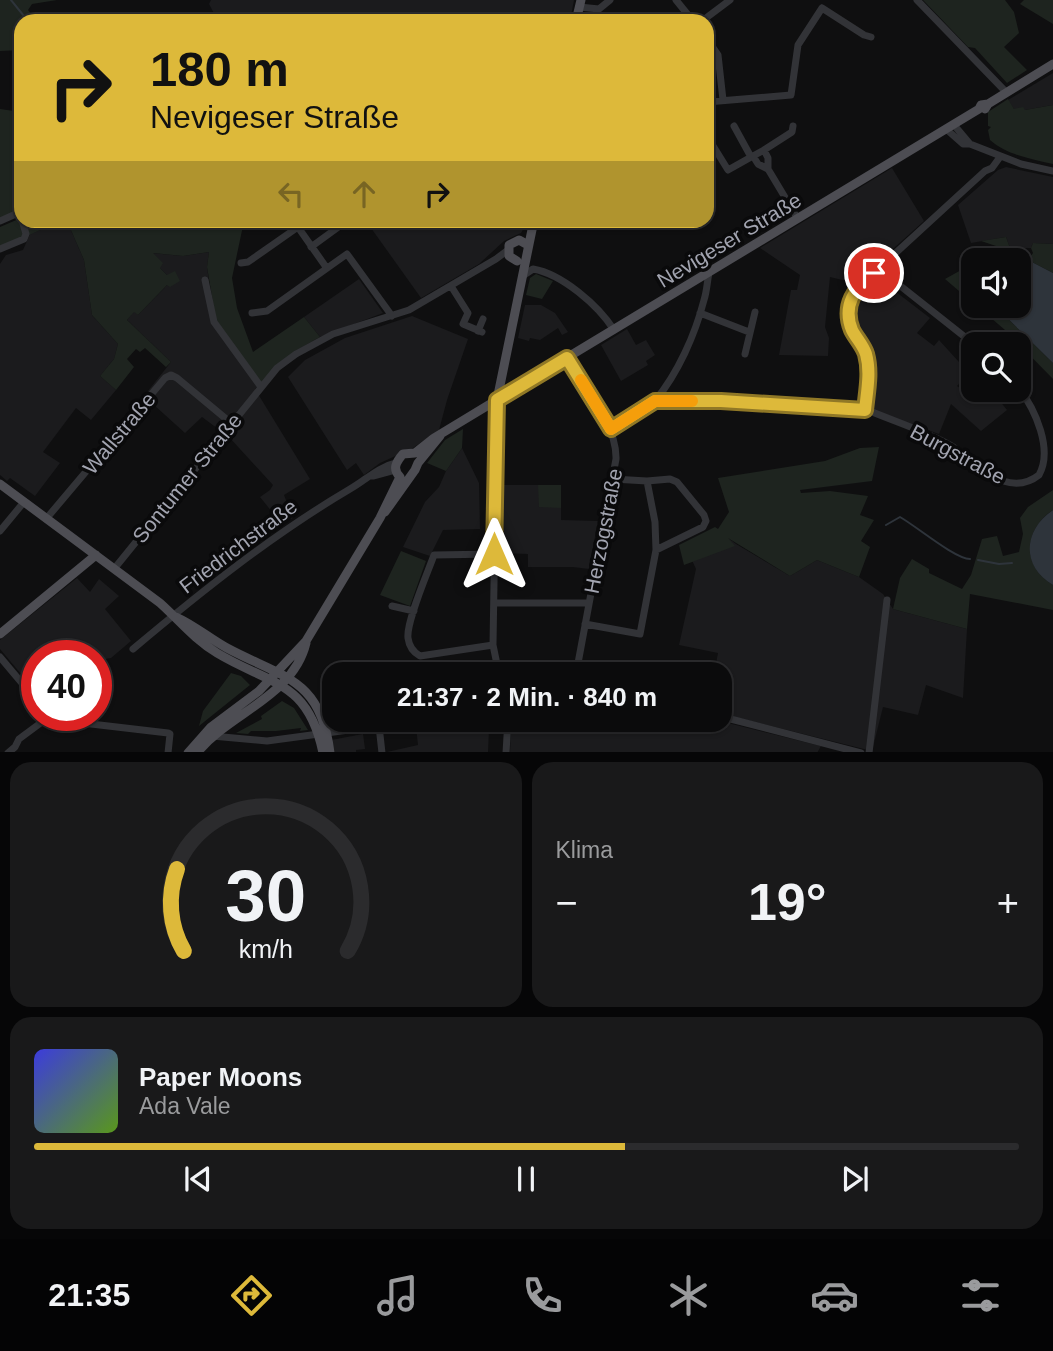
<!DOCTYPE html>
<html lang="de">
<meta charset="utf-8">
<style>
:root{--surface:#0b0b0c;--page:#19191a;--text:#f1f3f6;--muted:#9a9b9d;--line:#2b2b2d;--accent:#ddb93a}
body{margin:0;font-family:Arial,sans-serif;background:var(--page);color:var(--text);height:100vh;display:flex;flex-direction:column;font-size:26px;white-space:nowrap}
*{box-sizing:border-box;margin:0}
p{font-size:23px;color:var(--muted)}
.icon{flex:none;width:38px;height:38px;fill:none;stroke:currentColor;stroke-width:2;stroke-linecap:round;stroke-linejoin:round}
.map{position:relative;height:752px;overflow:hidden}
.panel{display:flex;flex-direction:column;gap:10px;padding:10px;background:#060607;flex:1}
.panel>*{flex:none}
.top-card{position:absolute;left:14px;top:14px;width:700px;height:214px;border-radius:21px;box-shadow:0 2px 5px #0004,0 0 0 2px var(--line);background:#ddb93a;color:#111;overflow:hidden}
.buttons{position:absolute;left:961px;top:248px;display:grid;gap:14px}
.buttons a{display:grid;place-items:center;width:70px;height:70px;border-radius:14px;background:var(--surface);box-shadow:0 2px 5px #0004,0 0 0 2px var(--line);font-size:35px}
.speed{position:absolute;left:21px;top:640px;display:flex;gap:14px;font-size:35px;font-weight:700;text-align:center}
.speed>*{display:grid;place-content:center;width:91px;height:91px;border-radius:50%;background:var(--surface);box-shadow:0 2px 5px #0004,0 0 0 2px var(--line);line-height:1}
.speed .limit{border:10px solid #d22;background:#fff;color:#111}
.pin{position:absolute;display:grid;place-items:center;width:60px;height:60px;color:#fff;margin:-30px;border:4px solid #fff;border-radius:50%;box-shadow:0 2px 7px #0007}
.me{position:absolute;width:77px;margin:-38px;rotate:0deg;stroke-linejoin:round;filter:drop-shadow(0 0 5px #0008)}
.turn{display:flex;align-items:center;gap:24px;height:147px;padding:0 21px;font-size:32px}
.turn .icon{width:91px;height:91px;stroke-width:2.5}
.turn b{display:block;font-size:49px;line-height:60px}
.lanes{display:flex;align-items:center;height:66px;padding:0 21px;background:#0003;justify-content:center;gap:35px;direction:ltr}
.lanes .off{opacity:.35}
.big{font-size:52px;font-weight:700;line-height:1.1}
.panel .card{flex:1;display:flex;flex-direction:column;justify-content:center;gap:10px;min-width:0;padding:0 24px;border-radius:21px;background:var(--page)}
.panel .dial{align-items:center;gap:0}
.dial svg{height:182px;overflow:visible;fill:none;stroke:var(--line);stroke-width:7;stroke-linecap:round;text-anchor:middle}
.dial text{fill:var(--text);stroke:none}
.song{display:flex;align-items:center;gap:21px}
.cover{width:84px;height:84px;border-radius:10px;background:linear-gradient(135deg,hsl(240 70% 55%),hsl(90 70% 35%))}
.played{height:7px;border-radius:4px;background:linear-gradient(90deg,var(--accent) 60%,var(--line) 60%)}
.keys{display:flex;justify-content:space-around;direction:ltr}
.heat{display:flex;justify-content:space-between;align-items:center;font-size:38px;direction:ltr}
.panel .tiles{flex:1;display:grid;gap:10px;grid-template-columns:1fr 1fr}
.card:last-child{grid-column:span 2}
.trip{position:absolute;left:322px;top:662px;width:410px;height:70px;border-radius:21px;background:var(--surface);box-shadow:0 2px 5px #0004,0 0 0 2px var(--line);font-weight:700;line-height:70px;text-align:center}
.tabs{display:flex;height:112px;justify-content:space-around;align-items:center;background:#040405;color:var(--muted)}
.tabs .icon{width:49px;height:49px}
.tabs .active{color:var(--accent)}
.tabs b{font-size:32px;color:var(--text)}
.map>svg:first-child{display:block}
</style>
<div class="map">
<svg width="1053" height="753" viewBox="0 0 1053 753">
<rect width="100%" height="100%" fill="#0f0f10"/>
<path fill="#1b1b1d" d="M211,0H574L570,21H218L209,4Z
M1053,73V105L1025,110L1014,109L1008,100Z
M1006,167L1053,177V244L1033,243L1031,248H1010L1006,237L971,243L958,205L998,170Z
M892,168L924,221L855,283L830,277L825,327L829,338L828,356L779,355L791,290H797L800,275L760,248Z
M63,221H67L84,260L92,315L118,344L114,359L100,376L116,390L91,420L76,408L43,452L60,463L35,496L10,478L7,481L0,475V264L6,255L23,250L30,234Z
M366,221H528L521,233L504,241L479,264L421,298Z
M209,252L207,267L211,296L261,383L255,389L310,479L284,495L293,518L281,523L260,497L270,490L273,485L229,437L202,417L185,433L144,396L171,362L127,320L134,311L138,315L167,285V275L160,268L152,253L183,256Z
M359,279L383,313L320,337L304,317Z
M875,281H881L887,285L930,318L917,333L934,346L939,340L969,373L957,386L976,400L991,390L1007,410L981,431L951,404L939,434L875,411L872,403L874,375L870,353L853,316L854,305L862,290Z
M525,305H541L555,313L568,332L562,335L558,328L540,340L530,338L529,341L518,338Z
M412,316L468,339L447,400L439,430L413,448L380,463L364,475L356,463L347,470L288,377L305,360L345,338Z
M627,329L636,345L646,340L655,355L646,361L648,365L621,381L601,345Z
M462,448L479,483L480,529L443,530L430,556L403,547L425,502L439,487L446,471Z
M500,485H561V520L598,521L589,569L573,567H528V554L500,553Z
M718,530L736,544L790,576L817,560L859,577L883,594L893,609L967,629L963,698L926,685L918,715L883,707L872,751L719,713V674H714L718,653L679,645L696,569L686,547Z
M77,578L90,592L99,579L119,596L105,609L131,641L111,658L105,659V662L96,669V656H37V693L0,649V640Z
M570,719H712L821,746L817,753H510L511,729L569,730Z
M444,723L445,734L489,729L488,752H387L418,745L416,727Z
M363,734L365,749L356,750V752H333L331,740Z"/>
<path fill="#1e241f" d="M0,0H57L32,4L28,10L37,21H21V50L0,51Z
M923,0H1005L1014,12L1019,33L1004,47L1027,70L1007,83L975,48L968,47Z
M1024,0H1053V24L1020,4Z
M1008,99L1014,109L1023,107L1025,110L1053,105V164C1031,159 1007,155 990,140L988,130L991,127L988,126V112Z
M0,109L21,112V212L19,210L13,215L0,219Z
M21,218V220L63,221C41,229 22,239 0,246V227Z
M67,221H244L232,278L237,308L253,352L304,317L320,337L295,351L261,383L216,320L207,267L209,252L183,256L153,253L163,263L160,268L167,275L175,271L180,281L170,287L167,285L138,315L134,312L127,320L171,362L166,367L145,348L140,352L136,349L127,359L134,367L116,390L100,376L114,359L118,344L92,315L84,260Z
M1006,237L1010,248H1019L1004,261H993L1005,249L981,241Z
M1033,243L1053,244V273L1028,260L1033,253L1031,248Z
M963,269L973,273V303L945,279Z
M536,274L553,281L542,299L526,295L530,278Z
M977,306H995L1053,363V379L1005,330Z
M463,429L462,448L446,471L427,463L445,440Z
M879,447L872,481L800,490L801,493L830,491L868,496L860,515L874,520L861,541L870,547L859,577L817,560L790,576L728,538L735,546L684,565L679,545L715,527L718,529L729,512L718,478L825,461L860,448Z
M538,485H561V508L539,507Z
M1053,490V510C1024,529 1021,566 1053,585V610L970,594L967,629L893,609L900,578L912,559L929,569V573L962,589L971,575L982,539L997,536L1003,556L1019,552L1023,534L1020,518L1028,507Z
M401,551L426,561L410,606L380,595Z
M231,673L241,676L250,685L199,726L203,711Z
M282,701L294,708L308,730L300,731L301,728L276,731H251L248,734L236,733L262,719L261,716Z"/>
<path fill="#2e343b" d="M1028,260L1053,273V363L995,306H1018L1019,265Z
M1053,510V585C1020,566 1024,529 1053,510Z"/>
<g fill="none" stroke-linecap="round" stroke-linejoin="round">
<path stroke="#2e343b" stroke-width="2" d="M11,0L28,21
M168,220L171,227
M886,525L900,517C916,526 955,559 970,559
M978,560L999,564L1012,563"/>
<path stroke="#323337" stroke-width="7" d="M676,0L693,21
M917,0L1006,92
M579,7L599,9L610,0
M822,8L864,35L871,37
M702,21L730,0
M707,39L718,55L723,100
M707,102L791,95L798,45L822,8
M954,125L970,144
M734,126L751,157
M946,129L963,144H970L1021,164L1053,171
M707,136L728,170L753,156
M764,150L792,132L793,126
M768,169L758,164L753,156L764,150L768,158V169L798,219
M293,220L326,267
M0,221L18,213L21,218
M311,247L348,220
M0,249L24,239L26,234L22,220
M241,263L248,262L298,227
M879,269L975,345
M524,275L533,269C562,274 598,305 614,330
M205,280L214,322L261,387
M451,286L468,313L463,324L482,332
M252,313L267,311L347,254L392,316
M700,313L749,332
M478,331L483,319
M745,354L755,312
M567,358C585,387 617,425 616,459L576,674
M497,400L493,645L499,674
M655,401C678,373 695,335 704,300C707,291 707,282 709,273
M865,409C868,392 871,373 866,355C856,324 831,315 864,282L985,171L992,168L1000,157
M611,429L655,401H721L855,408L865,409C893,421 923,430 950,445C967,455 984,475 1003,481C1016,485 1029,483 1039,475C1053,450 1036,410 1018,387
M373,476L395,470
M613,479L647,481L670,479L677,482L704,515L706,521L703,527L656,550
M46,519L165,378L171,375L177,378L231,423
M0,531L24,502
M114,569L277,368L296,354L333,334L409,310L496,259L508,250
M494,603H589
M392,606L414,611
M585,624L640,634L656,550L655,522L647,481
M493,645L420,656C413,652 409,646 408,638C406,622 428,572 434,555L494,554
M133,649C202,591 272,535 350,489C366,480 378,467 396,463
M0,657L37,701
M48,716L57,720L168,733L170,734L168,753
M719,716L861,753
M379,726L382,753
M212,736L267,741L430,719
M8,753L15,747L19,739L50,716
M506,753L508,719
M869,753L887,600"/>
<path stroke="#4d4d53" stroke-width="9" d="M576,21L581,0
M985,109L988,104L1053,64
M517,261L509,256V245L519,240L528,245
M497,400L534,220
M415,453L434,438L969,115L979,109L981,105L988,104
M400,477C392,469 396,462 403,454L415,453
M0,484L160,603C180,621 194,639 217,653C270,685 308,680 323,753
M385,512L415,470L418,463L440,436
M176,617C194,625 209,638 227,648C283,678 321,678 330,753
M0,634L96,555
M188,753L211,727L259,691L306,641L380,518L400,477
M197,753C229,713 293,697 306,643"/>
</g>
<g fill="none" stroke-linecap="round" stroke-linejoin="round">
<defs>
<path id="route" d="M494,554L497,400L567,358L611,429L655,401H721L865,410C867,391 871,372 866,354C863,345 856,338 852,330C842,305 855,288 874,273"/>
</defs>
<use href="#route" stroke="#907826" stroke-width="18"/>
<use href="#route" stroke="#ddb93a" stroke-width="12"/>
<path stroke="#f59e0b" stroke-width="12" d="M581,380L611,429L655,401H692"/>
</g>
<g text-anchor="middle" dominant-baseline="central" stroke-width="7" stroke-linejoin="round" paint-order="stroke">
<g font-size="21" fill="#a2a4b0" stroke="#0a0a0b">
<text transform="translate(729 240) rotate(-31)">Nevigeser Straße</text>
<text transform="translate(119 433) rotate(-50)">Wallstraße</text>
<text transform="translate(958 454) rotate(28)">Burgstraße</text>
<text transform="translate(187 478) rotate(-51)">Sontumer Straße</text>
<text transform="translate(603 531) rotate(-79)">Herzogstraße</text>
<text transform="translate(238 546) rotate(-37)">Friedrichstraße</text>
</g>
</g>
</svg>
<div class="buttons">
<a><svg class="icon" aria-label="sound" viewBox="0 0 24 24"><path d="M4 9h4l5-4v14l-5-4H4zM17 9q2 3 0 6"/></svg></a>
<a><svg class="icon" aria-label="search" viewBox="0 0 24 24"><circle cx="10" cy="10" r="6"/><path d="M15 15l6 6"/></svg></a>
</div>
<div class="speed"><div class="limit">40</div></div>
<div class="pin" style="left:874px;top:273px;background:#d93025"><svg class="icon" aria-label="arrive" viewBox="0 0 24 24"><path d="M6 21V4h12l-3 4 3 4H6"/></svg></div>
<svg class="me" style="left:494px;top:554px" viewBox="-20 -20 40 40"><path d="M0-17L14 15 0 8-14 15z" fill="#ddb93a" stroke="#fff" stroke-width="4"/></svg>
<div class="trip">21:37 · 2 Min. · 840 m</div>
<div class="top-card">
<div class="turn"><svg class="icon" aria-label="right" viewBox="0 0 24 24"><path d="M7 20v-9h11M14 6l5 5-5 5"/></svg><div><b>180 m</b>Nevigeser Straße</div></div>
<div class="lanes"><svg class="icon off" aria-label="left" viewBox="0 0 24 24"><path d="M17 20v-9H6M10 6l-5 5 5 5"/></svg><svg class="icon off" aria-label="ahead" viewBox="0 0 24 24"><path d="M12 20V5M6 11l6-6 6 6"/></svg><svg class="icon" aria-label="right" viewBox="0 0 24 24"><path d="M7 20v-9h11M14 6l5 5-5 5"/></svg></div>
</div>
</div>
<section class="panel">
<div class="tiles">
<div class="card dial"><svg viewBox="0 0 100 80">
<path d="M14 69A42 42 0 1 1 86 69"/>
<path d="M14 69A42 42 0 0 1 11 33" stroke="#ddb93a"/>
<text x="50" y="56" font-size="32" font-weight="700">30</text>
<text x="50" y="72" font-size="11">km/h</text>
</svg></div>
<div class="card"><p>Klima</p>
<div class="heat"><a>−</a><b class="big">19°</b><a>+</a></div>
</div>
<div class="card">
<div class="song"><i class="cover"></i><div><b>Paper Moons</b><p>Ada Vale</p></div></div>
<div class="played"></div>
<div class="keys"><svg class="icon" aria-label="previous" viewBox="0 0 24 24"><path d="M18 5L8 12l10 7zM5 5v14"/></svg><svg class="icon" aria-label="pause" viewBox="0 0 24 24"><path d="M8 5v14M16 5v14"/></svg><svg class="icon" aria-label="next" viewBox="0 0 24 24"><path d="M6 5l10 7-10 7zM19 5v14"/></svg></div>
</div>
</div>
</section>
<nav class="tabs">
<b>21:35</b>
<svg class="icon active" aria-label="directions" viewBox="0 0 24 24"><path d="M12 3l9 9-9 9-9-9zM9 14v-3h6M13 9l2 2-2 2"/></svg>
<svg class="icon" aria-label="music" viewBox="0 0 24 24"><path d="M9 18V5l10-2v13"/><circle cx="6" cy="18" r="3"/><circle cx="16" cy="16" r="3"/></svg>
<svg class="icon" aria-label="phone" viewBox="0 0 24 24"><path d="M5 4h4l2 5-3 2q2 4 5 5l2-3 5 2v4C11 20 4 13 5 4z"/></svg>
<svg class="icon" aria-label="climate" viewBox="0 0 24 24"><path d="M12 3v18M4 7l16 10M4 17L20 7"/></svg>
<svg class="icon" aria-label="car" viewBox="0 0 24 24"><path d="M5 17H2v-5l4-1 3-4h7l3 4 3 1v5h-3M9 17h6M6 11h13"/><circle cx="7" cy="17" r="2"/><circle cx="17" cy="17" r="2"/></svg>
<svg class="icon" aria-label="filters" viewBox="0 0 24 24"><path d="M4 7h16M4 17h16"/><circle cx="9" cy="7" r="2"/><circle cx="15" cy="17" r="2"/></svg>
</nav>
